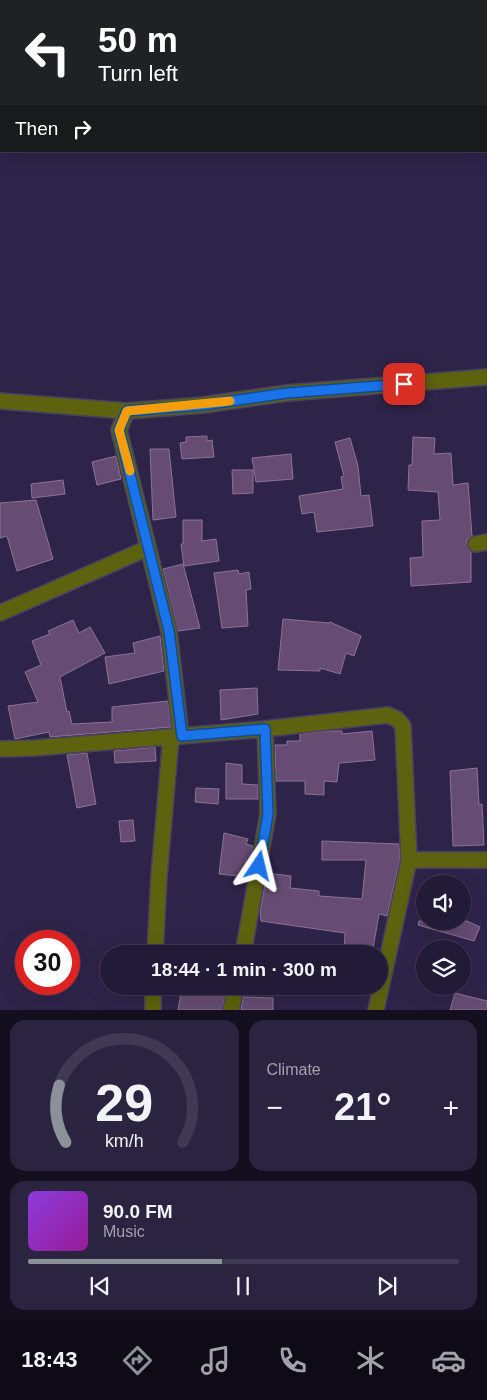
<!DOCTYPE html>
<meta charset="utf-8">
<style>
:root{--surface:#221b38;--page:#2a2440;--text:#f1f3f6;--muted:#a2a1ae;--line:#3f3953;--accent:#8c9099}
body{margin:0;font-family:Helvetica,sans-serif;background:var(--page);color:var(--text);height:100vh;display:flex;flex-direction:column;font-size:19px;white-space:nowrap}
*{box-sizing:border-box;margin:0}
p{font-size:16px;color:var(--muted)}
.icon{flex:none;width:28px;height:28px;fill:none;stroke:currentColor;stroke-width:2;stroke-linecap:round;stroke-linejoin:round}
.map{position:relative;height:1010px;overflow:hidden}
.panel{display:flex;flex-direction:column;gap:10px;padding:10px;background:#130f1f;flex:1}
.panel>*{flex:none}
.hud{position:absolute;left:0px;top:0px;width:488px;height:152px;box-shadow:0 5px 20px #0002,0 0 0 1px var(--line);background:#202124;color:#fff;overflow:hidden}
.tools{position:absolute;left:416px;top:875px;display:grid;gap:10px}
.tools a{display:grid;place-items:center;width:55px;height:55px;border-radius:50%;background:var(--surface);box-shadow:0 5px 20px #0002,0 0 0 1px var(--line);font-size:25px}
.speed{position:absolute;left:15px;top:930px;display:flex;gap:10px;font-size:25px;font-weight:700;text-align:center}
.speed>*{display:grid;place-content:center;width:65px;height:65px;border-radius:50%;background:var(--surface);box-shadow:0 5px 20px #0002,0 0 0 1px var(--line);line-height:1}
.speed .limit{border:8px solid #d22;background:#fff;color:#111}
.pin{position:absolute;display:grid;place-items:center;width:42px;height:42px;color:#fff;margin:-21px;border-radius:10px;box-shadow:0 2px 8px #0006}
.me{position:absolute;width:55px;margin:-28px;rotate:10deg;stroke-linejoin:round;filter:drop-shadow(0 0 4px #0008)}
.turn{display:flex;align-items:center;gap:18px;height:105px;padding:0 15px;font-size:22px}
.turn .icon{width:65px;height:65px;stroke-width:2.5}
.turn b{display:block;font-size:35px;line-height:42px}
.then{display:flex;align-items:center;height:48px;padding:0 15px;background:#0003;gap:10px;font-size:19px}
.big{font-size:38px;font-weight:600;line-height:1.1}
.panel .card{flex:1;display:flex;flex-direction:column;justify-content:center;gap:8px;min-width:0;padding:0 18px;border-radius:15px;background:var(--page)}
.panel .dial{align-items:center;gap:0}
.dial svg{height:130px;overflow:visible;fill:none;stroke:var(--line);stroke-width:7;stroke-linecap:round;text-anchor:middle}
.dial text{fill:var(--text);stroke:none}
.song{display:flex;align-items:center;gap:15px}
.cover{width:60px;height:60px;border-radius:8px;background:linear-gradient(135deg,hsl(270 70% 55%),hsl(300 70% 35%))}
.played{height:5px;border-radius:2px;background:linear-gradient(90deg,var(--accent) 45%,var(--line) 45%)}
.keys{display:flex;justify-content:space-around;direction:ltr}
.heat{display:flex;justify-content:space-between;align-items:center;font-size:28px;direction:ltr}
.panel .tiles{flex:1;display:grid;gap:10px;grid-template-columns:1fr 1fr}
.card:last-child{grid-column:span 2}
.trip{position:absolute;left:100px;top:945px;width:288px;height:50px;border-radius:25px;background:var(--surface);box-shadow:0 5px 20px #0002,0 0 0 1px var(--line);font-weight:600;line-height:50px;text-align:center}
.dock{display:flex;height:80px;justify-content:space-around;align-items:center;background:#0e0b16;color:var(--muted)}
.dock .icon{width:35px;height:35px}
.dock .current{color:var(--accent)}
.dock b{font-size:22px;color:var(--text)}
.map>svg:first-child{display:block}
</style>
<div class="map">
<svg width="487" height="1010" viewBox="0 0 487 1010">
<rect width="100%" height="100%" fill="#2e244a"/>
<path fill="#664c73" stroke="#8d729b" d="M207,436V441L212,440L214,457L182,459L180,443L186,442V437Z
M413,437L435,438L434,454L451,453L453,485L468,483L472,536L467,540V545L471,551V582L411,586L410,558L423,557L422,521L440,520L438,492L408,490L409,465H412Z
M350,438L358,466L361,496L369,495L373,526L317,532L314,512L302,514L299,496L343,489L341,477L344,476L335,442Z
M150,449H169L176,517L153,520Z
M291,454L293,479L256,482L252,458Z
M116,456L121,479L97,485L92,462Z
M232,470H253V493L233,494Z
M63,480L65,494L32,498L31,484Z
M36,500L53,559L17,571L7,536L0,538V503Z
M183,520H202V541L216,539L219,561L184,566L181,544H183Z
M183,564L200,628L178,631L163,569Z
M238,570L239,574L249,572L251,589L246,590L248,626L222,628L214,573Z
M283,619L329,623L330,622L361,636L354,656L346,653L340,674L320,668V671L278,670Z
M73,620L79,633L90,627L105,653L60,677L67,712L69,711L72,724L112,722V707L168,701L171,727L50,737L49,732L15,739L8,706L38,702L25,672L41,665L32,641L50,634L48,631Z
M160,636L164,671L109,684L105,657L135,653L133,643Z
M257,688L258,714L221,720L220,690Z
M327,731H342V734L372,731L375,760L339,763L337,782L324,781V795L305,794V781H276L275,745H287V741H300V734Z
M155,747L156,761L115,763L114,751Z
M87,753L96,804L77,808L67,755Z
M226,763L242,765V784L258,785V799H226Z
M477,768L479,805L482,804L484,845L453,846L450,771Z
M196,788L219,789L218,804L195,802Z
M133,820L135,841L121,842L119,821Z
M224,833L248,839L246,844L253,846L247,877L219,874Z
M322,841L399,844L400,859L387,916L379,914L372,954H344L345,933L261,921L260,912L267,873L291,876L290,888L319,891V896L362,899L366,860H322Z
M419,921H467L480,927L474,941L418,925Z
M182,988L194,990V988L226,990L222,1010H178Z
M455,993L487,1001V1010H450Z
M243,997L273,998V1010H241Z"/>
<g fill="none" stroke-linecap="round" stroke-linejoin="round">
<defs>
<path id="street" d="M0,401L127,411L203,405L287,393L487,377
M127,411L119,430L169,631L181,736
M476,544L487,542
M0,613L148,548
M0,749L34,748L265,729L388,715L397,719L403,726L409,860L376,1010
M409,860H487
M155,954L159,876L171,737
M243,954L268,814L265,729
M153,986V1010
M231,1010L236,986"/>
</defs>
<use href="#street" stroke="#494063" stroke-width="18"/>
<use href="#street" stroke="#5c620e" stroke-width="15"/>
</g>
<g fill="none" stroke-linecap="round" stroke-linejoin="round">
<defs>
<path id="route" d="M259,866L268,814L265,729L182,736L169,631L119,430L127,411L203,405L287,393L404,384"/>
</defs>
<use href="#route" stroke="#114b97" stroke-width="12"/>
<use href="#route" stroke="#1a73e8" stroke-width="9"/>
<path stroke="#f59e0b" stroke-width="9" d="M130,471L119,430L127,411L230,401"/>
</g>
</svg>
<div class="tools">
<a><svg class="icon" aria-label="sound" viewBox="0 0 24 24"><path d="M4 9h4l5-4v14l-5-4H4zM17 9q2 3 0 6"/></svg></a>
<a><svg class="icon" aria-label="layers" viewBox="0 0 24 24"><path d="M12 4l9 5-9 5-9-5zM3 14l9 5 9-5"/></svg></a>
</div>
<div class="speed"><div class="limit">30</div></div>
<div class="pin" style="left:404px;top:384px;background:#d93025"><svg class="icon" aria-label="arrive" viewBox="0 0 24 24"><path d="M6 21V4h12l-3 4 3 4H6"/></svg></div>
<svg class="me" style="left:259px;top:866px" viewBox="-20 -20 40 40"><path d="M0-17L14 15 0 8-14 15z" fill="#1a73e8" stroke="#fff" stroke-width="4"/></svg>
<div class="trip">18:44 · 1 min · 300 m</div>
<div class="hud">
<div class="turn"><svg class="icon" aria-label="left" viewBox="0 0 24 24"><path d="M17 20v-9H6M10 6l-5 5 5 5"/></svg><div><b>50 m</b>Turn left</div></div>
<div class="then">Then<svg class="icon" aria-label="right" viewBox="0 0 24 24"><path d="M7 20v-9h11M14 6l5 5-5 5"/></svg></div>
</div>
</div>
<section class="panel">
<div class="tiles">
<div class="card dial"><svg viewBox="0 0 100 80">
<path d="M14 69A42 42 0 1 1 86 69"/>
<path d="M14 69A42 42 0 0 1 10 34" stroke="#8c9099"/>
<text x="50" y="56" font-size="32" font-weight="700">29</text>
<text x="50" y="72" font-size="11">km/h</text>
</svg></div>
<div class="card"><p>Climate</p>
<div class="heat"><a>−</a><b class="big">21°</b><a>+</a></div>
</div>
<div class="card">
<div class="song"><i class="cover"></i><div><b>90.0 FM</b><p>Music</p></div></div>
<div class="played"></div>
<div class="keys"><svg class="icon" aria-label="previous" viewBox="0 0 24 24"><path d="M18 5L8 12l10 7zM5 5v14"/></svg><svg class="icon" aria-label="pause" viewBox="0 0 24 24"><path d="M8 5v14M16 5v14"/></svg><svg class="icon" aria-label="next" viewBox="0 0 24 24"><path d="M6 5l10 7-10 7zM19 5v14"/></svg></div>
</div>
</div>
</section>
<nav class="dock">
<b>18:43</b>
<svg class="icon current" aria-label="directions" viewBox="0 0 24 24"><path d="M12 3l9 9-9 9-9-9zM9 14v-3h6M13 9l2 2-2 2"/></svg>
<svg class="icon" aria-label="music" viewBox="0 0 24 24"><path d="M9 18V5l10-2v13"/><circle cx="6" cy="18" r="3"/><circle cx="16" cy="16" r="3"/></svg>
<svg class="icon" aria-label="phone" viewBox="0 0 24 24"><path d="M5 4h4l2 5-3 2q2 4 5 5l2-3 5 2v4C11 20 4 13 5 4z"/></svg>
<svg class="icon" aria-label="climate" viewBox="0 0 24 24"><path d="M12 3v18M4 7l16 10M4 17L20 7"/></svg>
<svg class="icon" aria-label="car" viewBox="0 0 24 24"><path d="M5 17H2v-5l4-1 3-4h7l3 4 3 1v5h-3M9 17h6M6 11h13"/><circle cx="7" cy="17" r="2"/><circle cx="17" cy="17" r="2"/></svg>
</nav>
